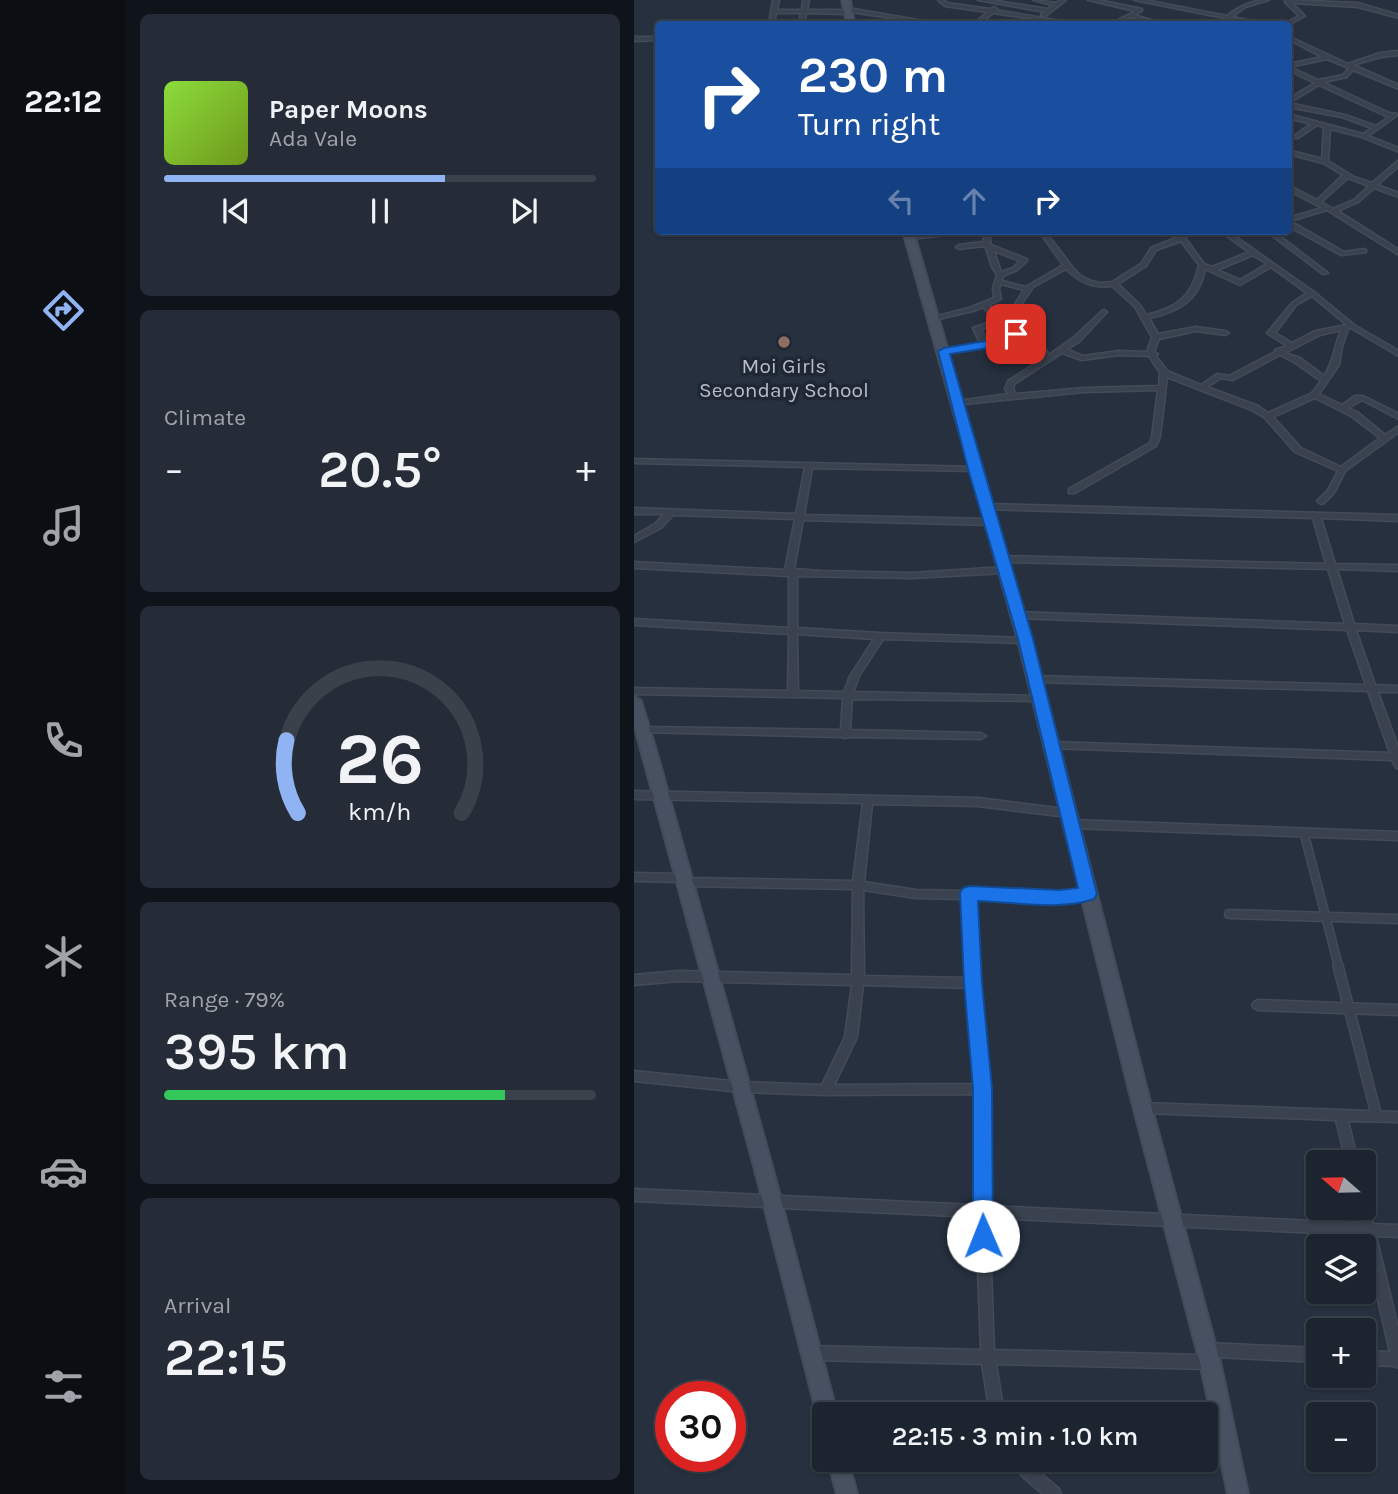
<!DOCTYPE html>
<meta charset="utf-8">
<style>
:root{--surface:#1c242f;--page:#252c37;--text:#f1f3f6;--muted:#a0a4aa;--line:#3a414b;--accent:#90b3f4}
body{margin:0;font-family:Karla,sans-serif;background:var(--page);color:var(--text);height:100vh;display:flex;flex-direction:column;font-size:26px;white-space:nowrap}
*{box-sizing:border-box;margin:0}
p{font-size:23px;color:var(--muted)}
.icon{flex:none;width:38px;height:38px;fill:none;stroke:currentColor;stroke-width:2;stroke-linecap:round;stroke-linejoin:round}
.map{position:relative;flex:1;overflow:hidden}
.side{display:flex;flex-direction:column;gap:14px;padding:14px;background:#0f141a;width:508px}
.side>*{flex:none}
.guide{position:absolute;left:21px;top:21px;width:637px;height:214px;border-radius:7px;box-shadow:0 2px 5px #0004,0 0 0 2px var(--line);background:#1a4fa0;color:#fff;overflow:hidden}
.needle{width:46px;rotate:290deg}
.controls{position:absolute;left:672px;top:1150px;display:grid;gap:14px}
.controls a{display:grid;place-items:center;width:70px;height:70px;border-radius:7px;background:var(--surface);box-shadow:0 2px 5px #0004,0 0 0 2px var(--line);font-size:35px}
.speed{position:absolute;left:21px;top:1381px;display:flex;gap:14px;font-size:35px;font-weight:700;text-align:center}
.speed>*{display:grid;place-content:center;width:91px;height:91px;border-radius:50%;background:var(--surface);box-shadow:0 2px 5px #0004,0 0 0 2px var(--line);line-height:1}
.speed .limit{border:10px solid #d22;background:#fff;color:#111}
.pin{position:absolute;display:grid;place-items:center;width:60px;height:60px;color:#fff;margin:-30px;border-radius:14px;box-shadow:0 4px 10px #0006}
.me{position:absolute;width:77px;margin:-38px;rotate:359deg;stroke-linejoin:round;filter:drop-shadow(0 0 5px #0008)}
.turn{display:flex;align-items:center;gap:24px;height:147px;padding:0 28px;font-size:32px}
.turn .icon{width:91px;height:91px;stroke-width:2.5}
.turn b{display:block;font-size:49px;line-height:60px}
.lanes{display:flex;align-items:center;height:66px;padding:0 28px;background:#0003;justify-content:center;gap:35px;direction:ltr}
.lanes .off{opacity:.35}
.big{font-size:52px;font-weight:600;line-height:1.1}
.side .card{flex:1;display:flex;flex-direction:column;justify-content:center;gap:10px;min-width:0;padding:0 24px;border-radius:10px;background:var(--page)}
.side .dial{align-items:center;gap:0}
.dial svg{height:182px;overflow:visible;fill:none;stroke:var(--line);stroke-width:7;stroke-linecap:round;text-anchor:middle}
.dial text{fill:var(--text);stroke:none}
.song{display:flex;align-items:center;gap:21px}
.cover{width:84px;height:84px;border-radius:10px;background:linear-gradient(135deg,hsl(90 70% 55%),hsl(80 70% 35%))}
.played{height:7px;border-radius:4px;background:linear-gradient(90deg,var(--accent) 65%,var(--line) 65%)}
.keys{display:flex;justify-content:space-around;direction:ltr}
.heat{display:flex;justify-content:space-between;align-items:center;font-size:38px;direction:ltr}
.charge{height:10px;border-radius:5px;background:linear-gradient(90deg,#34c759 79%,var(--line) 0)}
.trip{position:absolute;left:178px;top:1402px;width:406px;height:70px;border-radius:7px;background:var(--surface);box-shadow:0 2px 5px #0004,0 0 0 2px var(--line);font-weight:600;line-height:70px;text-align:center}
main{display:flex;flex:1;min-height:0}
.dock{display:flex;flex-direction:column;width:126px;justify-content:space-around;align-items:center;background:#0b0e13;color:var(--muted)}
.dock .icon{width:49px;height:49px}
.dock .current{color:var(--accent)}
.dock b{font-size:32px;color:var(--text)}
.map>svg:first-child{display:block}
</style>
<main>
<nav class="dock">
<b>22:12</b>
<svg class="icon current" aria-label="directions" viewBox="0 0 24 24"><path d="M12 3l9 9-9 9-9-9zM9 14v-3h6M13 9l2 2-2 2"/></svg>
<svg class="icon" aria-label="music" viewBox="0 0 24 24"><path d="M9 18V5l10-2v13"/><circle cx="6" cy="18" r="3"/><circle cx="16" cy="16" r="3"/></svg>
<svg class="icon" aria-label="phone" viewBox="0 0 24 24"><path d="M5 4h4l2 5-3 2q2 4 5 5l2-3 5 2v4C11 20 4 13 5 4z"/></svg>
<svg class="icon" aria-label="climate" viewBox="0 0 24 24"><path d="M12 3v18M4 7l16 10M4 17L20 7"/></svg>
<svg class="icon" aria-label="car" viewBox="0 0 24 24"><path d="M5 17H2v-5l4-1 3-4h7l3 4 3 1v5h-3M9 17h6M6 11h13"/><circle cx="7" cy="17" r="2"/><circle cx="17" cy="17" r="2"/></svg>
<svg class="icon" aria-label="filters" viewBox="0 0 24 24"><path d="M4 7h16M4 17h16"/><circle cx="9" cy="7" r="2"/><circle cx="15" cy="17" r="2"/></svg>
</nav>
<section class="side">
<div class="card">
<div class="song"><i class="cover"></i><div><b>Paper Moons</b><p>Ada Vale</p></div></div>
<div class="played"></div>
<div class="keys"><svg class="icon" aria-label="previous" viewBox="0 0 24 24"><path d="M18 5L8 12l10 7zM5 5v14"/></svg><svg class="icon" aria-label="pause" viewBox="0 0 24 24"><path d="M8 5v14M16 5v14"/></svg><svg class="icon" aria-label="next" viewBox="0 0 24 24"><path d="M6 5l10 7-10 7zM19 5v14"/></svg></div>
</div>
<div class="card"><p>Climate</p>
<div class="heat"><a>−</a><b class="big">20.5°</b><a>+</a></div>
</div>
<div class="card dial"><svg viewBox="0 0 100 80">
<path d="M14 69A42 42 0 1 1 86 69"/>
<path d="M14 69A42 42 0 0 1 9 37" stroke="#90b3f4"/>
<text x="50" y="56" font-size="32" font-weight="700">26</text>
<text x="50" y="72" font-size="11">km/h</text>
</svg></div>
<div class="card"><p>Range · 79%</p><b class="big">395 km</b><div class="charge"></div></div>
<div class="card"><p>Arrival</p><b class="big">22:15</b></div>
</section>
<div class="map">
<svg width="765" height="1494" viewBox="0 0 765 1494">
<rect width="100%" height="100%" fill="#26303f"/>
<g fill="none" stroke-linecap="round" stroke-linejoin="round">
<defs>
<path id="pedestrian-far1" d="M670,833L705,968"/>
<path id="pedestrian" d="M704,966L743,1117"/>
<path id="minor" d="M139,0H145L143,10H168L169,0H175L173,10H212L214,8L307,24H297L217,12L214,14L172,13L170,24H165L167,13H142L140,24H135Z
M304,0H310L313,3L356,9L360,7L363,9L362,10L444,24H434L359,13L345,24H340L353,12L311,6Z
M344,0H356L414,9L419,5L399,0L422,3L426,0H432L410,17L407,15L411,12Z
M454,0H464L508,9V11L500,15L530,24H523L496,17L482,24H477L501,11Z
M500,0H511L593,16C606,6 618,0 635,0L611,7L598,17L628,23V24H621Z
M651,0L724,3L765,15V18L724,7L658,3L671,16L654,25L650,24L665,16L651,2Z
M217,22H245L248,24H215Z
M455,22L464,24H453Z
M654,36L714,64L746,53L765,51V55L747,57L719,65L765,85V89L719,70L713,77L689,82L755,113L765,114L734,136L765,148V152L728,137L696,129L694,161L720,177L738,183L765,160V166L743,185L765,193V197L740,188L724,202L704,211L765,250V255L693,210L656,221L710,252L730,249L732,250V252L707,255L654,226V218L688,208L654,190V185L683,200L709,175L689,163L654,154V150L688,159L690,127L683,125L664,138H660V136L677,124L654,118V114L729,134L738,128L708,117L654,107V99L681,83L654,70V64L688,57L654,39ZM693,59L715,68L709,75L684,80L656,67ZM685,85L752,116L755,117L742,126L711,115L655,103ZM714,178L735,186L720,200L699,209L687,202Z
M0,37H24V40L0,41Z
M312,231H333L330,233L276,239L273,237L276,235Z
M344,231H351L355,234L357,245L393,259V261L383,270L369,276L368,281L392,287L429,265L405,231H411L439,268L447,276L457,281L466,283L478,282L507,264L517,248L544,237L540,231H546L549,235L552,236V239L570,264L578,267L615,252L586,231H593L597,234L607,231H617L602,237L680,292L720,325L765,351V356L717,328L714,329L708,347L705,365L685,394L708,405L721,396H729L765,414V419L728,400L714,408L723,412L751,435L765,426V432L711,471L700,493L690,503L687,504L683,501L694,490L704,471L661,452L631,418L618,410L533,377L526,437L522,446L441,493H435V489L516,443L518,437L524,390L450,392L320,405V401H323L375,394L371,389L374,381L409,358C405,351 400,341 391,338C382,334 373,340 365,344C348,350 328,350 310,353L306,351L310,349L346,343L339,328L361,320L349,307L339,311L300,320L296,318L335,308L360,298L359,288L363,275L358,267L352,248L350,246L325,249L322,247L325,245L349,242L350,236ZM547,241L565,265C558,297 543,308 512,315L506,305L484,284L512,266L522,250ZM360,251L386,261L379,268L367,272ZM619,255L633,264L606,280L583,270ZM637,267L673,293L658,303L633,333L653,346L641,350V352L595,376L583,374L567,385L533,371L522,356L524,354L520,352L525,339L562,331L591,335L595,333L591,331L562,327L524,334L515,318C544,312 565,301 571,269L606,285ZM432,269C446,283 459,288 478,286L501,307L518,337L513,352L485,351L449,356L433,349L445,342L472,313L473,312L470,310L468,311L439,338L415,355C410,347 404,337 396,334C384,329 381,334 370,322L379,317L399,287ZM367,284L390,290L374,315L367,318L355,305L367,299L365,288ZM678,296L713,325L681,331L658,343L641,333L662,305ZM364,324L377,334L353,342L347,329ZM707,330C700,347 700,362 690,376L666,358L651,353L686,335ZM428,353L448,360L485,355L515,356L526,373L525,386L450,388L382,394L379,389L380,384ZM646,355L660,362L687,381L678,393L634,413L624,406L573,387L587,378L599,380ZM681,398L717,416L746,438L707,467L667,448L639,417Z
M632,231H639L694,273L689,274Z
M0,459L344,467V471H341L178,468L170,515L356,519L360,522L356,525L169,520L160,569L186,571L278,573L371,567L375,570L371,573L278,578L163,576V628L246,633L394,638L395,640L391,643L249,639L225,676L219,692L404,696L407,697L409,699L407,701L218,699L216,730L347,733L352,736L347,739L215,737L211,738L207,737L6,732L4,730L6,728L9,727L207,730L209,698L0,694V688L154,691L155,634L0,625V619L155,628V576L0,568V562L151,570L161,519L39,515L27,528L0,542V536L21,524L30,514H0V508L162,514L171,467L0,463ZM163,634L240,639L216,676L210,692L164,691Z
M352,504L765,515V521L687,518L701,564L765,565V571L703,569L720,624L765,626V632L722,630L741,685L765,686V692H744L765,750V768H762L758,760L416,748L414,746L419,742L756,753L734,691L401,682L396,679L401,676L732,685L713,630L383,618L379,615L383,612L711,624L694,569L367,562L363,559L367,556L692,564L679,518L349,509V505Z
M0,791L344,798L438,810L439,813L438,816L434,817L344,806L238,804L230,882L282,890L331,891L335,889L339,891L426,893L454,890L458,891L459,894L458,897L454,898L426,901L341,899L345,983L355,1089L354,1206L726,1223L723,1208H730V1202L733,1204L739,1224L765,1225V1237L742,1236L765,1332V1368L760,1366L730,1365V1351L756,1352L729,1235L355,1218L360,1350L569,1355L566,1350L568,1345L573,1343L684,1348V1362L580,1357L583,1362L581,1367L576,1369L362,1364L370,1414H356L348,1364L178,1360L173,1358L171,1353L173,1348L178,1346L347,1350L342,1217L0,1201V1189L342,1205L343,1094L191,1095L107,1092L0,1081V1071L107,1082L188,1085L211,1037L218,985L45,981L0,985V975L45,971L218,975L219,889L51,886L47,885L46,882L0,881V873L50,874L54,875L55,878L219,881L229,803L0,799ZM229,890L282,898L330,899L333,978L230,976ZM229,985L334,988L343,1084L200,1085L223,1037Z
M437,820L765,832V840L437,828L433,827L432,824L433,821Z
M596,910L765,915V923L596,918L592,917L591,914L592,911Z
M624,1000L765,1005V1015L624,1010L620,1008L618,1005L620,1002Z
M509,1103L765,1112V1122L714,1121L724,1162H712L702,1120L509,1113L505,1112L503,1108L505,1104Z
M378,1460H393L398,1466L425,1489L427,1494H409L388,1476Z"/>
<path id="secondary" d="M208,0H216L220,24H213Z
M269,231H279L398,640L514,1094L586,1362L614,1494H594L566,1362L496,1094L384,640Z
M0,696L7,701L24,757L139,1170L203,1414H191V1423L186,1421L183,1414L121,1170L0,724Z
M194,1460H214L223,1494H203Z"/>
</defs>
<use href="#pedestrian-far1" stroke="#434b58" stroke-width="10"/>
<use href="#pedestrian" stroke="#434b58" stroke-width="12"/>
<use href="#minor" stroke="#434b58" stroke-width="3"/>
<use href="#secondary" stroke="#434b58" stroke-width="4"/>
<use href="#pedestrian-far1" stroke="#3a424f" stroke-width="7"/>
<use href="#pedestrian" stroke="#3a424f" stroke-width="9"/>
<use href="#minor" fill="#3a424f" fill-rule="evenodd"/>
<use href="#secondary" fill="#485161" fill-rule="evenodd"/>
</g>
<path fill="#1a73e8" stroke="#114b97" stroke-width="2" d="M382,331L388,334L386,337L360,347L316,354L399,639L463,894L460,899C425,911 381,902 344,901L348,983L358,1088L359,1236L356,1243L349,1246L342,1243L339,1236V1088L330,983L326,893L329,888L335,886L426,890L444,888L384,639L334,469L304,351L310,348L357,340Z"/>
<circle fill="#8d6e63" stroke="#1f2734" stroke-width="2.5" cx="150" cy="342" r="7"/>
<g text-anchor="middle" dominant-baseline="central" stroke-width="7" stroke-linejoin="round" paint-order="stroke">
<g font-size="21" fill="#b6bdc9" stroke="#1f2734">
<text x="150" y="366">Moi Girls<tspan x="150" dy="24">Secondary School</tspan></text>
</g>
</g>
</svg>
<div class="controls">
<a><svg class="needle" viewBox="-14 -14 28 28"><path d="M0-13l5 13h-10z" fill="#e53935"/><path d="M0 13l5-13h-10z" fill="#a0a4aa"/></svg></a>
<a><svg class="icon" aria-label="layers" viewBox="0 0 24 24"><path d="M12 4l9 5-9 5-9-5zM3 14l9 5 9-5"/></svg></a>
<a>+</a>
<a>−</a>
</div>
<div class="speed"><div class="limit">30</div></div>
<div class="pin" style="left:382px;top:334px;background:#d93025"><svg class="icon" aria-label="arrive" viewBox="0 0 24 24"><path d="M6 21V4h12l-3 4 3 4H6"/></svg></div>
<svg class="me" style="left:349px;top:1236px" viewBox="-20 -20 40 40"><circle r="19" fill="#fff"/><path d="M0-13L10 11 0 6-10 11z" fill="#1a73e8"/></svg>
<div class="trip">22:15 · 3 min · 1.0 km</div>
<div class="guide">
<div class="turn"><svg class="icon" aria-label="right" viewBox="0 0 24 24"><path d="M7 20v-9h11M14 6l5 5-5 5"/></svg><div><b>230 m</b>Turn right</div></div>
<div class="lanes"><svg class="icon off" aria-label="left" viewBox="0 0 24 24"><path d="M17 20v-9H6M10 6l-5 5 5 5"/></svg><svg class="icon off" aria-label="ahead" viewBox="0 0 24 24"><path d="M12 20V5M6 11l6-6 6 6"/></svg><svg class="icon" aria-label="right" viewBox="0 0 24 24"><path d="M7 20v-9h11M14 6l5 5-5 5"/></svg></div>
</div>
</div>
</main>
